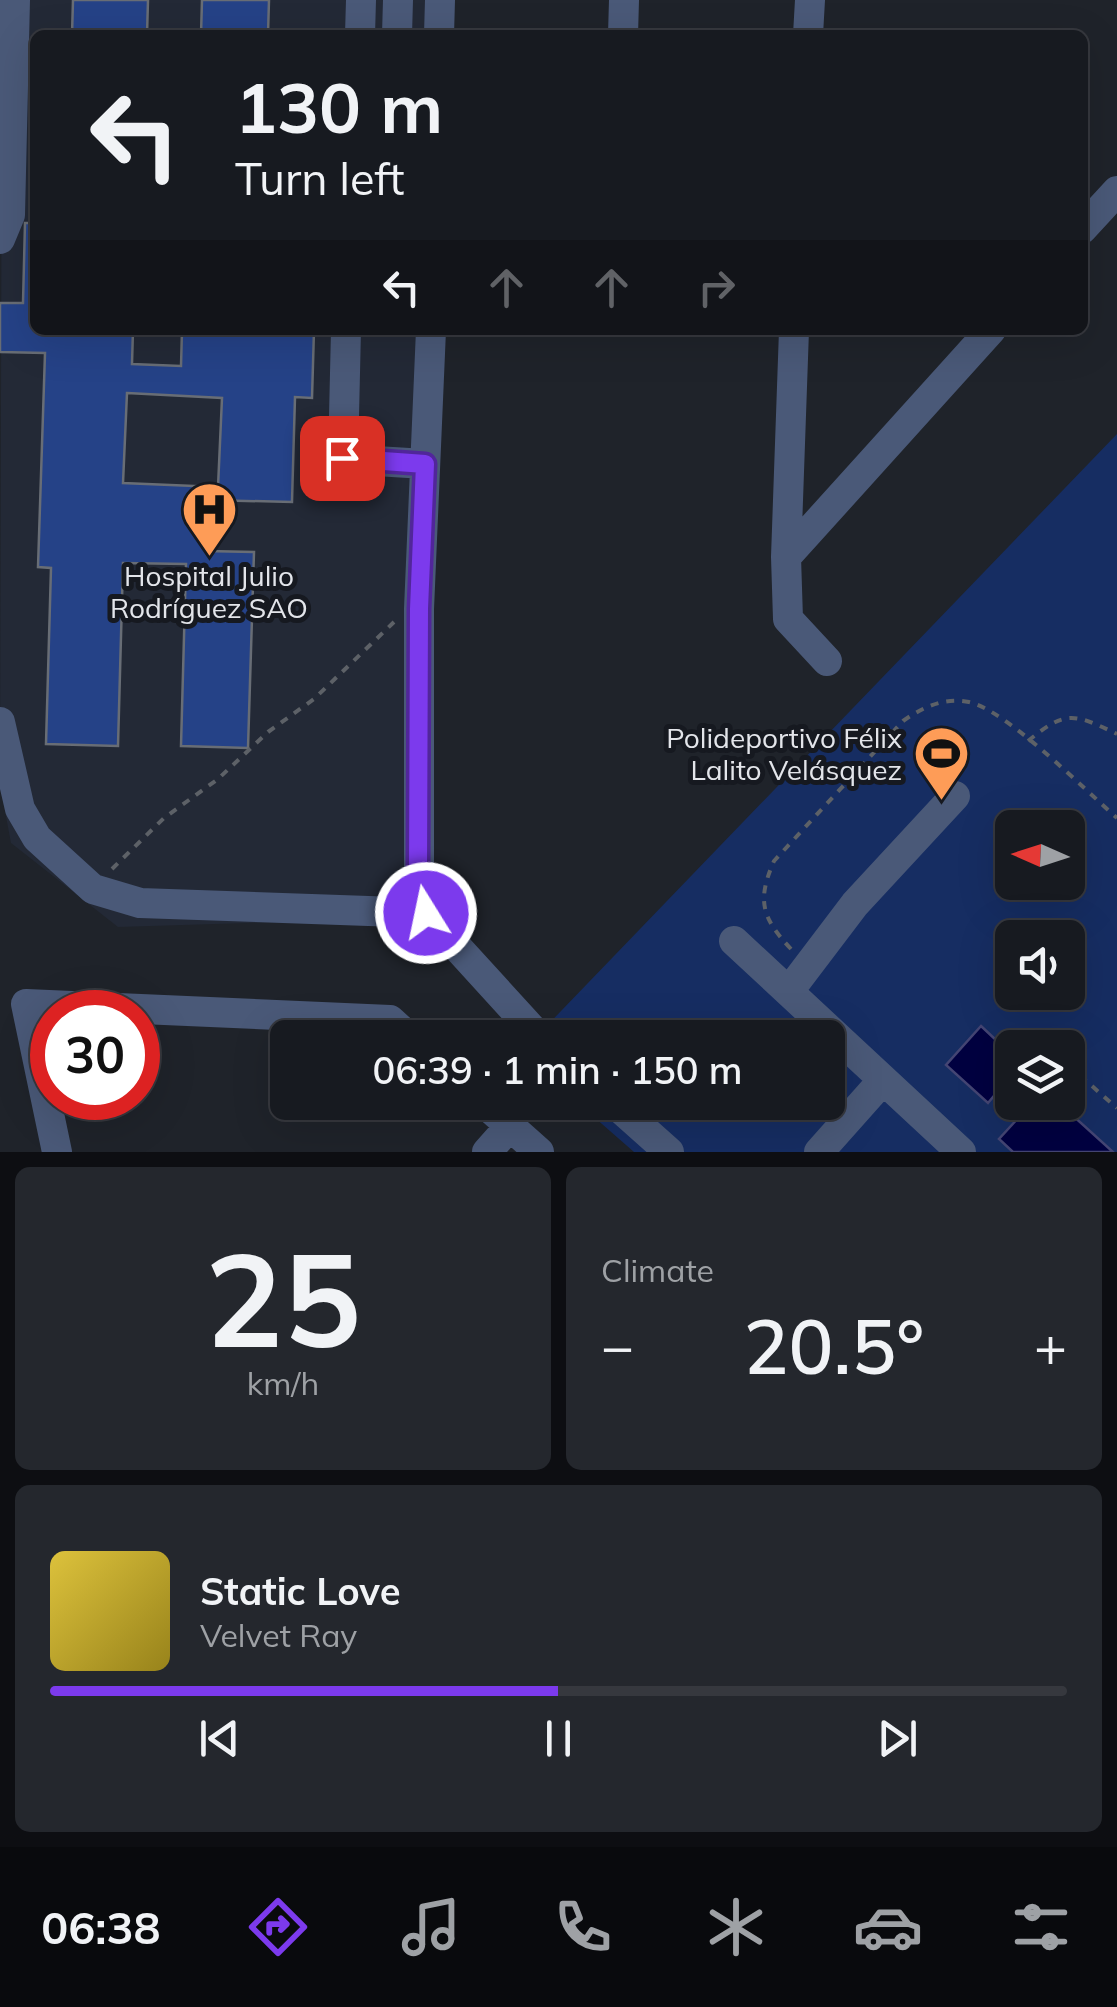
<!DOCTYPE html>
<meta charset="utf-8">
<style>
:root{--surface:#171a20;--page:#24272d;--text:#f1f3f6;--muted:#9ea1a5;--line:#36383e;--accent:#7c3aed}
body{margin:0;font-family:Mulish,sans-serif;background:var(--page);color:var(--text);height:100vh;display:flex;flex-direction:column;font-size:38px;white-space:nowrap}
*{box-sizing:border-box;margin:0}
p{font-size:32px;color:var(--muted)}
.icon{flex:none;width:55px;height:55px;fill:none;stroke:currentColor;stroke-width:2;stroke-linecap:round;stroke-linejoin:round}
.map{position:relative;height:1152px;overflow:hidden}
.sheet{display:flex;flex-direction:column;gap:15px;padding:15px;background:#0d0e12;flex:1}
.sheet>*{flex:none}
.top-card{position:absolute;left:30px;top:30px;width:1058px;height:305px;border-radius:15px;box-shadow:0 10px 40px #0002,0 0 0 2px var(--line);background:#171a20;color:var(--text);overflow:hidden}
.needle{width:65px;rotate:273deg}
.tools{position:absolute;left:995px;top:810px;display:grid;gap:20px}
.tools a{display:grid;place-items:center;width:90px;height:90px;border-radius:15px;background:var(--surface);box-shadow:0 10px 40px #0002,0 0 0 2px var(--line);font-size:50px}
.speed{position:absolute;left:30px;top:990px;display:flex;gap:20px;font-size:50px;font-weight:700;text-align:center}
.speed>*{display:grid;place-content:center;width:130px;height:130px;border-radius:50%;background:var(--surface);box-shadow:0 10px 40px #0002,0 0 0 2px var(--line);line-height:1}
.speed .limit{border:15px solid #d22;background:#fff;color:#111}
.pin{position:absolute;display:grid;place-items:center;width:85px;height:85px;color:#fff;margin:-42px;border-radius:20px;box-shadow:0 5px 15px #0006}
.me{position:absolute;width:110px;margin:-55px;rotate:350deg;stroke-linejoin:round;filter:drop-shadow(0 0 8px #0008)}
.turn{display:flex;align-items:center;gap:35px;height:210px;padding:0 40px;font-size:45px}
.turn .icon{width:130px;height:130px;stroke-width:2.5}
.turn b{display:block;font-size:70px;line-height:85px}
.lanes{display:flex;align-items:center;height:95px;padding:0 40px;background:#0003;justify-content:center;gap:50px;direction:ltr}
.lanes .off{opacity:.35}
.big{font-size:75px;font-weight:600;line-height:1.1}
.sheet .tile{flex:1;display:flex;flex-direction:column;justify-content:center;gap:15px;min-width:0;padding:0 35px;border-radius:15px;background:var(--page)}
.sheet .dial{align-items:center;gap:0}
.dial b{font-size:130px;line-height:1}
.song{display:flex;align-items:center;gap:30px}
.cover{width:120px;height:120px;border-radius:15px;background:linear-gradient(135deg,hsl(50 70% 55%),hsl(50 70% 35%))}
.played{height:10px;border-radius:5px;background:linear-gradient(90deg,var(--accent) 50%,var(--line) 50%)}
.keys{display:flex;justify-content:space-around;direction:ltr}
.heat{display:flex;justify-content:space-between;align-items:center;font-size:55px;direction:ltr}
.sheet .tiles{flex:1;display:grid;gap:15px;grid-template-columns:1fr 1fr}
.tile:last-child{grid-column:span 2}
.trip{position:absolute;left:270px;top:1020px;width:575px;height:100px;border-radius:15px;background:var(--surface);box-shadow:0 10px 40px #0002,0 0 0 2px var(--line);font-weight:600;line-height:100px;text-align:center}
.tab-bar{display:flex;height:160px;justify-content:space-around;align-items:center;background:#090a0d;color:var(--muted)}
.tab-bar .icon{width:70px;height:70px}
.tab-bar .on{color:var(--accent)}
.tab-bar b{font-size:45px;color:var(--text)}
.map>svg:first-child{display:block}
</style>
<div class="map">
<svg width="1117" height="1152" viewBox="0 0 1117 1152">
<rect width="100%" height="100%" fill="#1f232a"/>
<path fill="#232936" d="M2,0H428V35H35V330H423L412,918L118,927L11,843L0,785Z"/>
<path fill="#162d62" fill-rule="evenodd" d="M1117,434V1152H634L578,1103L828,1102V1038H535ZM1012,828H1068V882H1012ZM1012,938H1068V992H1012ZM1012,1048H1068V1102H1012Z"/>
<path fill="#000040" stroke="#444573" stroke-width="2.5" d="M981,1026L1012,1055V1074L988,1103L946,1065Z
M1032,1103H1059L1113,1152H1013L999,1139Z"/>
<path fill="#254287" stroke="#686d75" stroke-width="2.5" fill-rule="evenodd" d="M73,0H148L147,35H72Z
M202,0H269L268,35H201Z
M25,223H35V330H133L132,364L181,366L182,330H314L312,398L295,397L292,502L207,500L206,551L254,552L248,748L181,746L186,564L123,563L118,746L46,744L51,568L38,567L45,353L0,352V303H23ZM127,393L222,398L218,487L123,483Z"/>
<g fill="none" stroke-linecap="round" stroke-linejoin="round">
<path stroke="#5d6167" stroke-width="4" stroke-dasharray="8 8" stroke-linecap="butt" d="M1028,741C1066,710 1073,713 1117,734
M112,869L164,818L218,779L268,732L314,699L394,622
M791,949C761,917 757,900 774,861L903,721C923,707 944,697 969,702C1006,710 1085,790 1117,818
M1030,1032L1048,1048
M1068,1065L1117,1108"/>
<path stroke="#4a5978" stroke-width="30" d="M360,35L361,0
M397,35L398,0
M439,35L440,0
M623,35L624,0
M808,35L810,0
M1082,229L1117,191
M0,239L10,215L15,0
M346,330L343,459L425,464
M431,330L419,609V890L426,913L540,1038
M794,330L786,557L788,619L827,661
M786,557L991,330
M0,722L20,809L37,838L93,889L140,903L426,913
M734,941L961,1152
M789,991L855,904L955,796
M483,1102L539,1152
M613,1102L669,1152
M57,1152L26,1004L390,1020L410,1038
M487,1152L510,1126
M819,1152L883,1080"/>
</g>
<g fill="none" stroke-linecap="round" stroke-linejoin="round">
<defs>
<path id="route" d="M342,458L425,464L419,609L418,870L419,890L426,913"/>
</defs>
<use href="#route" stroke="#51269a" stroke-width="25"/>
<use href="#route" stroke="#7c3aed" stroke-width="18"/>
</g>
<defs>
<symbol id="hospital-pin" viewBox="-11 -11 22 30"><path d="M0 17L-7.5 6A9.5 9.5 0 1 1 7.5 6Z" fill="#fe9c57" stroke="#161920"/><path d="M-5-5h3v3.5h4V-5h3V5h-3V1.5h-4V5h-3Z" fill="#111"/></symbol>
<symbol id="stadium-pin" viewBox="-11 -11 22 30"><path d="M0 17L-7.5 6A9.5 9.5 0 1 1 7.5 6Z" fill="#fe9c57" stroke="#161920"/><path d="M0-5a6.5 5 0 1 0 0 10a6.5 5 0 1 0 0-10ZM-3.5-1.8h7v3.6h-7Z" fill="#111"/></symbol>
</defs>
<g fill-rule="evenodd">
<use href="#hospital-pin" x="178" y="478" width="63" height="86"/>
<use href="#stadium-pin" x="910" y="722" width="63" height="86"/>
</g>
<g text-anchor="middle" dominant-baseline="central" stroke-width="10" stroke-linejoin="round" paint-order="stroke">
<g font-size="28" fill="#e3e5ea" stroke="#161920">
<text x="209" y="575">Hospital Julio<tspan x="209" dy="32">Rodríguez SAO</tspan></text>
<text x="902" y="737" text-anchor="end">Polideportivo Félix<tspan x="902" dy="32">Lalito Velásquez</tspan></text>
</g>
</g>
</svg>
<div class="tools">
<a><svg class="needle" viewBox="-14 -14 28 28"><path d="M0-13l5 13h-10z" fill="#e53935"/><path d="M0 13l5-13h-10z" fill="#9ea1a5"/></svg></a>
<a><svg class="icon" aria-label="sound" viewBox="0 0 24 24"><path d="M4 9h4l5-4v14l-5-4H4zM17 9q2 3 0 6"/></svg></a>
<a><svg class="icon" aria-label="layers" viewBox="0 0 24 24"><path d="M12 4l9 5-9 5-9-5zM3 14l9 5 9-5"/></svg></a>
</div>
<div class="speed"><div class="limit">30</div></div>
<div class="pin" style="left:342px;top:458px;background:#d93025"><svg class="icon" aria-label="arrive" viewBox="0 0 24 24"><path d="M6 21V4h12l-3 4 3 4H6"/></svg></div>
<svg class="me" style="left:426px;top:913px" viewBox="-20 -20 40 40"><circle r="17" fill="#7c3aed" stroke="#fff" stroke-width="3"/><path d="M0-11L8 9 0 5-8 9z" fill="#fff"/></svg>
<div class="trip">06:39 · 1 min · 150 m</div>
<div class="top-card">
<div class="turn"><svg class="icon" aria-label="left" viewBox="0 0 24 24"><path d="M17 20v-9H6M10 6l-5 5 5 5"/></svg><div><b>130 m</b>Turn left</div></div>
<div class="lanes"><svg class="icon" aria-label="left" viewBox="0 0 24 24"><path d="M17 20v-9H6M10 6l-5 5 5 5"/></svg><svg class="icon off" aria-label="ahead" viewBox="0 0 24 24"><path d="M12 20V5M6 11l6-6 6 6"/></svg><svg class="icon off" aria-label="ahead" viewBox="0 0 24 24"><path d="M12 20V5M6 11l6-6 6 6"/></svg><svg class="icon off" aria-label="right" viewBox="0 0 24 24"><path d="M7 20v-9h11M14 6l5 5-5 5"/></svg></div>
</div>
</div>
<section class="sheet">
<div class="tiles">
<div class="tile dial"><b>25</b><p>km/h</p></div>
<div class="tile"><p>Climate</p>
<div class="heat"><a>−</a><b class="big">20.5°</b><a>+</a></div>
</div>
<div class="tile">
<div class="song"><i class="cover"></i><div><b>Static Love</b><p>Velvet Ray</p></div></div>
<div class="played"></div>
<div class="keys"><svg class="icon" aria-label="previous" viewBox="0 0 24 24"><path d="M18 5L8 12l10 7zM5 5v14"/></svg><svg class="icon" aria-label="pause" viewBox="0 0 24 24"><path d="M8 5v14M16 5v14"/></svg><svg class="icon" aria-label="next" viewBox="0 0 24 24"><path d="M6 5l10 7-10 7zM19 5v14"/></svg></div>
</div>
</div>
</section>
<nav class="tab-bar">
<b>06:38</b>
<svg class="icon on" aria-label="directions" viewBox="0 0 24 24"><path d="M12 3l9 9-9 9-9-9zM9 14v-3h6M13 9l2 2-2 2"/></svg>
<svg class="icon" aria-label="music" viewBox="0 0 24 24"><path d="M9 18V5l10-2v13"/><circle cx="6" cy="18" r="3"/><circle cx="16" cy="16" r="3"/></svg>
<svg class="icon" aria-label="phone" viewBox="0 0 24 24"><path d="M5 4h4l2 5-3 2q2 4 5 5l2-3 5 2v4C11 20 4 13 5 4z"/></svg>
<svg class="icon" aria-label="climate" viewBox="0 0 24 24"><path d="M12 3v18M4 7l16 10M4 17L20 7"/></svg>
<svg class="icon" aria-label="car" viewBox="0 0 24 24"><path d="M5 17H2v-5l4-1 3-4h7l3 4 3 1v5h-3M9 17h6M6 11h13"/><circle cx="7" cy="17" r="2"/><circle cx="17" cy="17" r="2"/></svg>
<svg class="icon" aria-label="filters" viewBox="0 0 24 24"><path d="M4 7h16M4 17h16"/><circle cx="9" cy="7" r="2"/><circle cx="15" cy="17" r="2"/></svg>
</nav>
